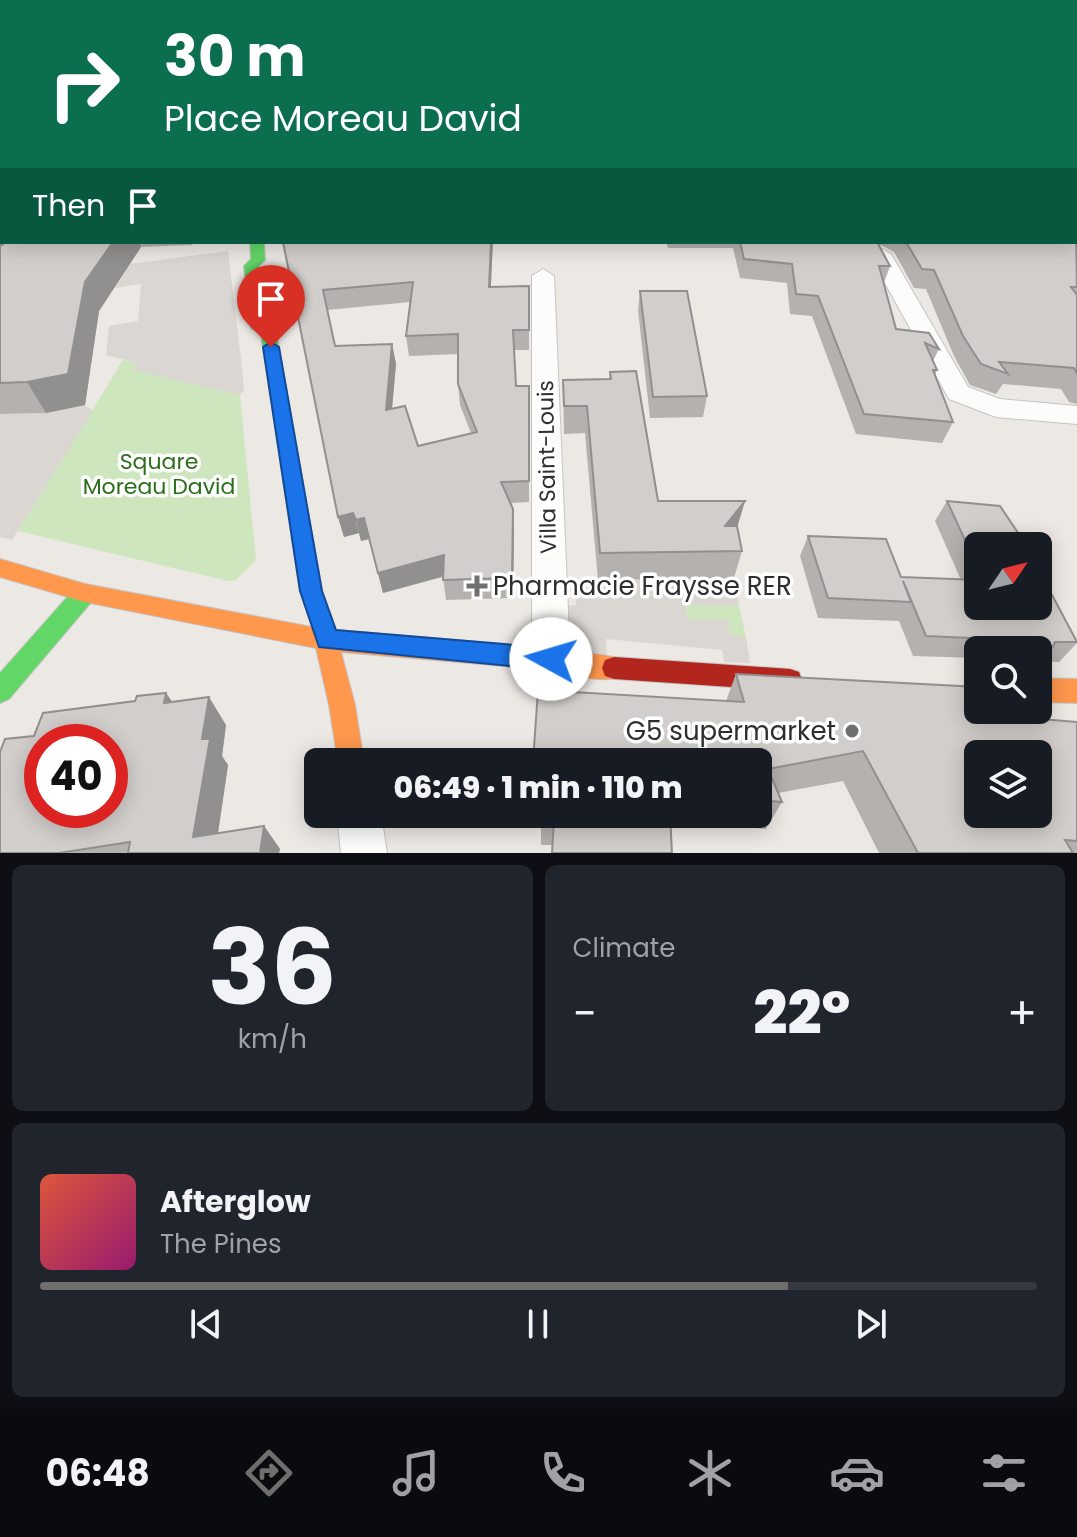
<!DOCTYPE html>
<meta charset="utf-8">
<style>
:root{--surface:#171b24;--page:#20242c;--text:#f1f3f6;--muted:#9ea1a6;--line:#363941;--accent:#706f6e}
body{margin:0;font-family:Poppins,sans-serif;background:var(--page);color:var(--text);height:100vh;display:flex;flex-direction:column;font-size:30px;white-space:nowrap}
*{box-sizing:border-box;margin:0}
p{font-size:26px;color:var(--muted)}
.icon{flex:none;width:44px;height:44px;fill:none;stroke:currentColor;stroke-width:2;stroke-linecap:round;stroke-linejoin:round}
.map{position:relative;height:853px;overflow:hidden}
.drawer{display:flex;flex-direction:column;gap:12px;padding:12px;background:#0d0f14;flex:1}
.drawer>*{flex:none}
.top-card{position:absolute;left:0px;top:0px;width:1078px;height:244px;box-shadow:0 4px 20px #0003;background:#0b6e4f;color:#fff;overflow:hidden}
.needle{width:52px;rotate:55deg}
.controls{position:absolute;left:964px;top:532px;display:grid;gap:16px}
.controls a{display:grid;place-items:center;width:88px;height:88px;border-radius:12px;background:var(--surface);box-shadow:0 4px 20px #0003;font-size:40px}
.speed{position:absolute;left:24px;top:724px;display:flex;gap:16px;font-size:40px;font-weight:700;text-align:center}
.speed>*{display:grid;place-content:center;width:104px;height:104px;border-radius:50%;background:var(--surface);box-shadow:0 4px 20px #0003;line-height:1}
.speed .limit{border:12px solid #d22;background:#fff;color:#111}
.pin{position:absolute;display:grid;place-items:center;width:68px;height:68px;color:#fff;margin:-82px -34px;border-radius:50% 50% 50% 0;rotate:-45deg;box-shadow:0 0 8px #0007}
.pin .icon{rotate:45deg}
.me{position:absolute;width:88px;margin:-44px;rotate:276deg;stroke-linejoin:round;filter:drop-shadow(0 0 6px #0008)}
.turn{display:flex;align-items:center;gap:28px;height:168px;padding:0 32px;font-size:36px}
.turn .icon{width:104px;height:104px;stroke-width:2.5}
.turn b{display:block;font-size:56px;line-height:68px}
.then{display:flex;align-items:center;height:76px;padding:0 32px;background:#0003;gap:16px;font-size:30px}
.big{font-size:60px;font-weight:800;line-height:1.1}
.drawer .tile{flex:1;display:flex;flex-direction:column;justify-content:center;gap:12px;min-width:0;padding:0 28px;border-radius:12px;background:var(--page)}
.drawer .dial{align-items:center;gap:0}
.dial b{font-size:104px;line-height:1}
.song{display:flex;align-items:center;gap:24px}
.cover{width:96px;height:96px;border-radius:12px;background:linear-gradient(135deg,hsl(10 70% 55%),hsl(320 70% 35%))}
.played{height:8px;border-radius:4px;background:linear-gradient(90deg,var(--accent) 75%,var(--line) 75%)}
.keys{display:flex;justify-content:space-around;direction:ltr}
.heat{display:flex;justify-content:space-between;align-items:center;font-size:44px;direction:ltr}
.drawer .tiles{flex:1;display:grid;gap:12px;grid-template-columns:1fr 1fr}
.tile:last-child{grid-column:span 2}
.trip{position:absolute;left:304px;top:748px;width:468px;height:80px;border-radius:12px;background:var(--surface);box-shadow:0 4px 20px #0003;font-weight:800;line-height:80px;text-align:center}
.dock{display:flex;height:128px;justify-content:space-around;align-items:center;background:#090b0e;color:var(--muted)}
.dock .icon{width:56px;height:56px}
.dock .current{color:var(--accent)}
.dock b{font-size:36px;color:var(--text)}
.map>svg:first-child{display:block}
</style>
<div class="map">
<svg width="1077" height="853" viewBox="0 0 1077 853">
<rect width="100%" height="100%" fill="#ece8e4"/>
<path fill="#cee6be" d="M123,360L138,363L133,369L240,395L256,560L236,580L228,581L18,531Z
M685,605L739,606L746,637L731,635L728,620L687,619Z"/>
<path fill="#dad6d2" d="M228,251L242,368L244,389L240,395L132,370L137,363L106,355L109,326L138,321L141,284L115,288L130,264Z
M85,405L93,411L12,540L0,537V414L46,413Z
M734,578L739,606L686,605L687,619L728,620L731,635L746,637L750,663L724,662L722,650L606,639L607,658L574,644L570,634L567,606L576,605L577,588H595L597,580Z"/>
<g fill="none" stroke-linecap="round" stroke-linejoin="round">
<defs>
<path id="street" d="M157,0H167V2H157Z
M2,220V235H0V221Z
M880,248L891,254L968,387L1000,399L1077,406V424L996,417L949,399L869,254Z
M543,269L554,276L570,659L564,671L551,676L538,671L532,659V276Z
M337,814H381L387,853H341Z"/>
<path id="fast" d="M250,242H264L265,260L258,267L266,326L276,332L322,591L335,628L331,635L323,638L315,635L300,591L261,334L251,328L244,266L251,259Z
M85,584L93,586L96,593L93,600L9,699L0,703V673L77,586Z"/>
<path id="slow" d="M0,559L85,584L312,627L315,621L323,618L331,621L335,630L551,648C573,653 605,653 623,660L626,668L623,676C601,684 573,675 551,670L341,652L355,705L364,762H338L329,705L316,648L85,602L0,577Z
M1038,678L1077,679V703L1038,702Z"/>
<path id="jam" d="M614,657L790,669L799,672L802,680L799,688L790,691L614,679L605,676L602,668L605,660Z"/>
</defs>
<use href="#street" stroke="#c5c4c5" stroke-width="2"/>
<use href="#fast" stroke="#c5c4c5" stroke-width="2"/>
<use href="#slow" stroke="#c5c4c5" stroke-width="2"/>
<use href="#jam" stroke="#c5c4c5" stroke-width="2"/>
<use href="#street" fill="#fcfcfb" fill-rule="evenodd"/>
<use href="#fast" fill="#63d668" fill-rule="evenodd"/>
<use href="#slow" fill="#ff974d" fill-rule="evenodd"/>
<use href="#jam" fill="#b3261e" fill-rule="evenodd"/>
</g>
<path fill="#b4b1af" fill-rule="evenodd" d="M1077,0V404L1069,402L1061,389L1003,384L996,394L970,385L954,356L926,289L914,288L894,252L881,245L879,247L890,266L884,283L896,329L939,349L933,361L937,370L935,375L953,422L942,443L856,434L812,316L790,314L787,283L740,278L733,248H668L666,242H1076Z
M5,242H193L192,245L141,247L99,311L85,405L46,413L0,414V245H2Z
M283,242L491,287L529,286V350H514L516,386H529V502L510,503L513,509L514,529L513,598L446,600L443,577L383,593L369,539L361,541L359,533L344,537L338,517ZM410,302L406,336L409,356L458,354V384L460,405L471,433L418,446L392,409L396,364L392,344L335,346L327,310Z
M640,291L707,396L703,417L650,418L638,310Z
M610,372L658,501L737,528L742,551L734,578L598,580L585,433L564,434L563,380L609,379Z
M947,501L978,546V606L1038,563L1048,578L1045,582L1077,643L1059,662L1040,661L1038,663V650H978V658L913,656L899,621L818,618L800,556L808,536L901,577L961,580L935,521Z
M736,674L1015,717L1077,722V853H879L843,781L778,793L782,802L766,829L670,822L552,845H541V814H758V762L726,701Z
M166,693L172,702L226,725L222,756L228,765L218,833L264,826L280,849L279,853H0L34,736L135,701Z"/>
<path fill="#92908e" d="M0,0H5L4,2H2V6L0,10Z
M0,134L2,146V181L0,182Z
M113,242H139L141,247L99,311L85,405L46,413L27,382L85,282Z
M491,242H493L490,306L489,287Z
M392,344L396,364L390,431L386,410Z
M745,501L737,528L718,553L725,526Z
M513,509L514,529L513,598L512,578Z
M353,513L359,533L344,537L338,517Z
M364,518L369,539L361,541L356,520Z
M444,555L447,575L383,593L378,573Z
M166,693L185,720L164,703Z
M209,697L226,725L222,756L228,765L215,853L193,837L202,739Z
M264,826L280,849L279,853H260Z"/>
<path fill="#d1cecb" stroke="#92908e" stroke-width="2" fill-rule="evenodd" d="M25,0H143L142,2H25Z
M200,0H241V2H200Z
M255,0H1077V222L1076,2H255Z
M1076,233L1077,287H1071L1077,295V374L1074,368L999,362L1008,374L981,364L963,336L934,270L922,269L906,242H1076Z
M5,242H113L85,282L68,374L27,382L0,383V245H2Z
M283,242H491L489,287L529,286V330H513L516,386H529V481L501,482L513,509L512,578L443,580L444,555L378,573L364,518L356,520L353,513L338,517ZM413,282L406,336L458,334V384L477,432L418,446L405,406L386,410L392,344L335,346L323,290Z
M740,242H877L890,266H879L896,329L929,333L939,349L925,343L937,370H933L953,422L864,414L818,296L796,294L792,264L744,259Z
M640,291H687L707,396L653,397Z
M636,371L658,501H745L725,526H737L742,551L600,553L587,406H564L563,380L611,379L610,372Z
M947,501L1000,506L1027,546H978V568Z
M808,536L886,539L901,577L978,580V606H1038V563L1048,578H1043L1077,642H1055L1052,648L996,645L993,639L926,636L903,581L911,602L828,598Z
M736,674L978,687V710H1010L1015,717L1077,722V841L1065,840L1073,853H918L863,751L768,769L782,802L758,800V762H533L538,690L744,702ZM978,754H1038V814H978Z
M166,693L164,703L209,697L202,739H210L193,837L264,826L260,853H128L130,842L59,853H0V752L5,739L34,736L43,713L135,701L137,696ZM42,742H110V810H42Z
M541,814H670L672,853H552L554,819L541,818Z"/>
<path fill="#1a73e8" stroke="#114b97" stroke-width="2" d="M271,342L279,347L322,591L336,630L551,648L559,651L563,659L559,667L551,670L319,647L300,591L263,347Z"/>
<g fill="#706f6e" stroke="#fff" stroke-width="3">
<path d="M473 574h8v8h8v8h-8v8h-8v-8h-8v-8h8z"/>
<circle cx="852" cy="731" r="8"/>
</g>
<g text-anchor="middle" dominant-baseline="central" stroke-width="7" stroke-linejoin="round" paint-order="stroke">
<g font-size="22" fill="#2c6e1b" stroke="#fff">
<text x="159" y="461">Square<tspan x="159" dy="25">Moreau David</tspan></text>
</g>
<g font-size="22" fill="#2e2e2e" stroke="#fff">
<text transform="translate(547 467) rotate(-91)">Villa Saint-Louis</text>
</g>
<g font-size="26" fill="#2e2e2e" stroke="#fff" text-anchor="start">
<text x="493" y="586">Pharmacie Fraysse RER</text>
<text x="836" y="731" text-anchor="end">G5 supermarket</text>
</g>
</g>
</svg>
<div class="controls">
<a><svg class="needle" viewBox="-14 -14 28 28"><path d="M0-13l5 13h-10z" fill="#e53935"/><path d="M0 13l5-13h-10z" fill="#9ea1a6"/></svg></a>
<a><svg class="icon" aria-label="search" viewBox="0 0 24 24"><circle cx="10" cy="10" r="6"/><path d="M15 15l6 6"/></svg></a>
<a><svg class="icon" aria-label="layers" viewBox="0 0 24 24"><path d="M12 4l9 5-9 5-9-5zM3 14l9 5 9-5"/></svg></a>
</div>
<div class="speed"><div class="limit">40</div></div>
<div class="pin" style="left:271px;top:347px;background:#d93025"><svg class="icon" aria-label="arrive" viewBox="0 0 24 24"><path d="M6 21V4h12l-3 4 3 4H6"/></svg></div>
<svg class="me" style="left:551px;top:659px" viewBox="-20 -20 40 40"><circle r="19" fill="#fff"/><path d="M0-13L10 11 0 6-10 11z" fill="#1a73e8"/></svg>
<div class="trip">06:49 · 1 min · 110 m</div>
<div class="top-card">
<div class="turn"><svg class="icon" aria-label="right" viewBox="0 0 24 24"><path d="M7 20v-9h11M14 6l5 5-5 5"/></svg><div><b>30 m</b>Place Moreau David</div></div>
<div class="then">Then<svg class="icon" aria-label="arrive" viewBox="0 0 24 24"><path d="M6 21V4h12l-3 4 3 4H6"/></svg></div>
</div>
</div>
<section class="drawer">
<div class="tiles">
<div class="tile dial"><b>36</b><p>km/h</p></div>
<div class="tile"><p>Climate</p>
<div class="heat"><a>−</a><b class="big">22°</b><a>+</a></div>
</div>
<div class="tile">
<div class="song"><i class="cover"></i><div><b>Afterglow</b><p>The Pines</p></div></div>
<div class="played"></div>
<div class="keys"><svg class="icon" aria-label="previous" viewBox="0 0 24 24"><path d="M18 5L8 12l10 7zM5 5v14"/></svg><svg class="icon" aria-label="pause" viewBox="0 0 24 24"><path d="M8 5v14M16 5v14"/></svg><svg class="icon" aria-label="next" viewBox="0 0 24 24"><path d="M6 5l10 7-10 7zM19 5v14"/></svg></div>
</div>
</div>
</section>
<nav class="dock">
<b>06:48</b>
<svg class="icon current" aria-label="directions" viewBox="0 0 24 24"><path d="M12 3l9 9-9 9-9-9zM9 14v-3h6M13 9l2 2-2 2"/></svg>
<svg class="icon" aria-label="music" viewBox="0 0 24 24"><path d="M9 18V5l10-2v13"/><circle cx="6" cy="18" r="3"/><circle cx="16" cy="16" r="3"/></svg>
<svg class="icon" aria-label="phone" viewBox="0 0 24 24"><path d="M5 4h4l2 5-3 2q2 4 5 5l2-3 5 2v4C11 20 4 13 5 4z"/></svg>
<svg class="icon" aria-label="climate" viewBox="0 0 24 24"><path d="M12 3v18M4 7l16 10M4 17L20 7"/></svg>
<svg class="icon" aria-label="car" viewBox="0 0 24 24"><path d="M5 17H2v-5l4-1 3-4h7l3 4 3 1v5h-3M9 17h6M6 11h13"/><circle cx="7" cy="17" r="2"/><circle cx="17" cy="17" r="2"/></svg>
<svg class="icon" aria-label="filters" viewBox="0 0 24 24"><path d="M4 7h16M4 17h16"/><circle cx="9" cy="7" r="2"/><circle cx="15" cy="17" r="2"/></svg>
</nav>
